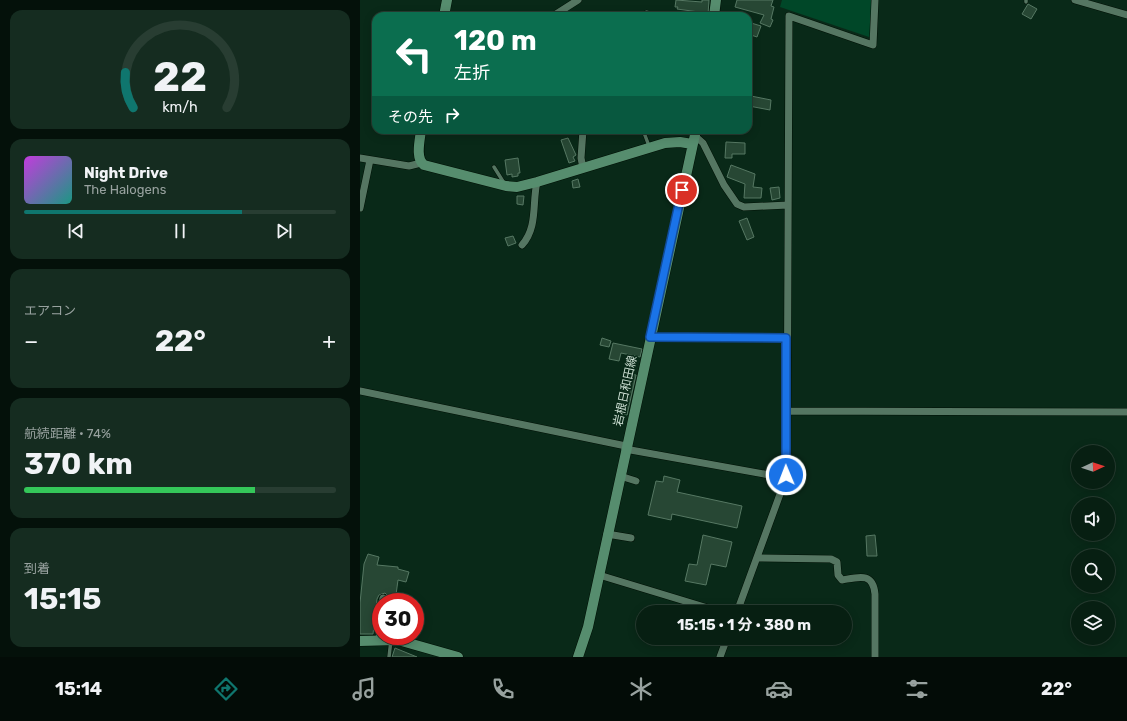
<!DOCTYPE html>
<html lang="ja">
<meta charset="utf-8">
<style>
:root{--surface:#071f12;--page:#152c20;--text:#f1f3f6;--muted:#98a29f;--line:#283d32;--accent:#0f766e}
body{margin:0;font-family:Rubik,"Noto Sans JP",sans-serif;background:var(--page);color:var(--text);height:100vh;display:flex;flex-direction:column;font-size:15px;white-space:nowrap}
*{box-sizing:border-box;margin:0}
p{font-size:13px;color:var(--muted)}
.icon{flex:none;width:22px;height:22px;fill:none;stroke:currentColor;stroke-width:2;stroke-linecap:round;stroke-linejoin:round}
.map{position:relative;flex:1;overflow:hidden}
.details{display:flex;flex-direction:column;gap:10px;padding:10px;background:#04110a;width:360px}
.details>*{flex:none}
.banner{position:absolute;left:12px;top:12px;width:380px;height:122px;border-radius:12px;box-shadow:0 2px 10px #0003,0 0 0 1px var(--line);background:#0b6e4f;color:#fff;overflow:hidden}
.needle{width:26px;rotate:87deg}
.tools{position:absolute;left:711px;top:445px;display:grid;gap:8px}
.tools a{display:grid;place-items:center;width:44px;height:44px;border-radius:50%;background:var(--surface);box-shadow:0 2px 10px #0003,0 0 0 1px var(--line);font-size:20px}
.speed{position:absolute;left:12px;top:593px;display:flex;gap:8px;font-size:20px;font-weight:700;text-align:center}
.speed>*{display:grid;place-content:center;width:52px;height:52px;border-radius:50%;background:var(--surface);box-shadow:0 2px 10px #0003,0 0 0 1px var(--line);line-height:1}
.speed .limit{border:6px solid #d22;background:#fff;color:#111}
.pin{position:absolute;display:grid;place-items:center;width:34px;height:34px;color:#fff;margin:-17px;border:2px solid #fff;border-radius:50%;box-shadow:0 1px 4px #0007}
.me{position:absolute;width:44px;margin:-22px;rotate:359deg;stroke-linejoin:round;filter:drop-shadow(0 0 3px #0008)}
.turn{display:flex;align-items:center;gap:14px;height:84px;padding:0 16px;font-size:18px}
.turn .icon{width:52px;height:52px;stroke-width:2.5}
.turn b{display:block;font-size:28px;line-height:34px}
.then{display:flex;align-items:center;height:38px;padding:0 16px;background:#0003;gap:8px;font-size:15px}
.big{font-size:30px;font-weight:700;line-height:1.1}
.details .card{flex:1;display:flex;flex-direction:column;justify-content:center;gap:6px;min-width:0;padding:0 14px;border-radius:12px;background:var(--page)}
.details .dial{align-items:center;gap:0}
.dial svg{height:104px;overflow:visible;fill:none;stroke:var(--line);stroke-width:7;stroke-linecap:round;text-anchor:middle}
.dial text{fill:var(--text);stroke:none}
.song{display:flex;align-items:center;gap:12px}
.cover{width:48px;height:48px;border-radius:6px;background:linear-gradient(135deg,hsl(290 70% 55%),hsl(170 70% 35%))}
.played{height:4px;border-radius:2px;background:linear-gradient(90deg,var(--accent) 70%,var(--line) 70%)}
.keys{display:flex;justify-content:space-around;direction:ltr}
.heat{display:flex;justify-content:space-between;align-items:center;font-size:22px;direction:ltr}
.charge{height:6px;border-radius:3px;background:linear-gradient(90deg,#34c759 74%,var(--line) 0)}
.trip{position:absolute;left:276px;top:605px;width:216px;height:40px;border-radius:20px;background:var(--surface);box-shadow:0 2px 10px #0003,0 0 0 1px var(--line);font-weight:700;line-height:40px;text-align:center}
.tabs{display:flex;height:64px;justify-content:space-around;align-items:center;background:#030c07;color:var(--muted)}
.tabs .icon{width:28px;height:28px}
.tabs .current{color:var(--accent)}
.tabs b{font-size:18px;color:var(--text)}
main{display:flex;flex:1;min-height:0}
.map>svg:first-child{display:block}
</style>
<main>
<section class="details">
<div class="card dial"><svg viewBox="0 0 100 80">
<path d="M14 69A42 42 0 1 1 86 69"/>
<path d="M14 69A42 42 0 0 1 8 42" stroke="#0f766e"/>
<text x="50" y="56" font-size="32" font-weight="700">22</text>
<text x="50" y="72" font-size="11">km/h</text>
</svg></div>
<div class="card">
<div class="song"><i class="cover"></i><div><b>Night Drive</b><p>The Halogens</p></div></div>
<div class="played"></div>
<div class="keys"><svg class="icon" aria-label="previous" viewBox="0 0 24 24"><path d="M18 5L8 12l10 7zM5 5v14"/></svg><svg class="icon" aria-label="pause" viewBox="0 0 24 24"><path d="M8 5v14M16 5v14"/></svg><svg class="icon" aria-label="next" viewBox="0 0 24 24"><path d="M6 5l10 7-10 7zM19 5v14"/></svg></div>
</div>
<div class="card"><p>エアコン</p>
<div class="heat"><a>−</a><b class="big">22°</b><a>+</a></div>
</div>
<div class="card"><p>航続距離 · 74%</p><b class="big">370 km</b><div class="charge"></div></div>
<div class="card"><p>到着</p><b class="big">15:15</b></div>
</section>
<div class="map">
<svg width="767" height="657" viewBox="0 0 767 657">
<rect width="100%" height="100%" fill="#092918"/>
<path fill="#004728" d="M422,0H512V38L420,7Z"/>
<path fill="#274734" stroke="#567863" d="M316,0L342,2V0H349L348,15L339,14V12L317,9L318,7H315Z
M377,0H413L411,6L414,7L411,19L413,20L410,27L400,23L404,15L375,7Z
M668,4L677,9L671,19L662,14Z
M388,22L401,26L397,37L388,34Z
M391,96L411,100L410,110L389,106Z
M208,138L216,155L213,157L215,161L209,163L201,140Z
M366,142L385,143V154H372V158H365Z
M158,158L160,173H158V176L152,177V174L147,175L145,160Z
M371,165L395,174L393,187L402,188L401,198H384L385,184L367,177Z
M218,179L220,187L213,188L212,181Z
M419,187L420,198L412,200L410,188Z
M157,196H164L163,205L157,204Z
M387,218L394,237L387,240L379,221Z
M153,236L156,243L148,246L145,238Z
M242,338L251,341L249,347L240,345Z
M253,343L282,349L280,357L261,353L259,361L249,359Z
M266,373L276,375L267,415L257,412Z
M304,476L320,480L317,492L382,506L377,528L312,514L311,520L288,515L296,481L303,482Z
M343,535L372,542L366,567L351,564L346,585L325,581L329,564L337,565Z
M515,535L517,556H507L506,536Z
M8,554L19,557L17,565L38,567V569L49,572L46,582L38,580L35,602L28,601V596L25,593L19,595L17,599L13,634H0V603L4,564Z
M35,648L57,657H32Z"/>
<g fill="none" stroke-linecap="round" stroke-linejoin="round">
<defs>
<path id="lane" d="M666,2V0
M283,130L289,146
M134,167L144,183
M29,657L31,640"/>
<path id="street" d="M715,0L767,15
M193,16L218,0
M286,16L287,14
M334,135L343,143L364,185L377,204L384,207L428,205
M0,158L49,166L61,163
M223,168L221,158L223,130
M0,208L10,160
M162,245C178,227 172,203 177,182
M290,337L426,338
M0,391L266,446
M426,411L767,412
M265,449L426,478
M260,476L276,481
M247,534L271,538
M397,558L471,559L477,562L478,575L482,580C499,577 513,572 515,594V657
M239,575L361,612
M22,602L23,598
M377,612L427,475L429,16L513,45L515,0
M19,640L21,613
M360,657L367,638"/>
<path id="secondary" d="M84,16L87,0
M354,16L356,0
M61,130C60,140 55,158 64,165L146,186L157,187L177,182L305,143L320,142L332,144
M0,641L38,640L98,657
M218,657L228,627L336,130"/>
</defs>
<use href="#lane" stroke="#001005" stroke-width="4.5"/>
<use href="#street" stroke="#001005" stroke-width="8"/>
<use href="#secondary" stroke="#001005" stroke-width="11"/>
<use href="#lane" stroke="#557662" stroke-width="3.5"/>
<use href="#street" stroke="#557662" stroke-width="7"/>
<use href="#secondary" stroke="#568d6e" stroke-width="10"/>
</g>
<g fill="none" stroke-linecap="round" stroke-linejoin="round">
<defs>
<path id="route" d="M322,190L290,337L426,338V475"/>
</defs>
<use href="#route" stroke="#114b97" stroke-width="10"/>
<use href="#route" stroke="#1a73e8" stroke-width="7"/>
</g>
<g text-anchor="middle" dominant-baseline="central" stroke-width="3" stroke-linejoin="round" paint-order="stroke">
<g font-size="12" fill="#ccded2" stroke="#092918">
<text transform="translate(265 391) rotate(-78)">岩根日和田線</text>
</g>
</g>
</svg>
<div class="tools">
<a><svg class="needle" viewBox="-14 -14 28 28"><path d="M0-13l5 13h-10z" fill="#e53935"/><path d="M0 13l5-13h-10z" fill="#98a29f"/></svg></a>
<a><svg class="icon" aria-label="sound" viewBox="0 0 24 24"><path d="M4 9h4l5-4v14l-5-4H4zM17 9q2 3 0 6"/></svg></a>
<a><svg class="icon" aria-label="search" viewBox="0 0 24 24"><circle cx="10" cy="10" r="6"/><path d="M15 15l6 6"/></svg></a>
<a><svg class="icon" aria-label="layers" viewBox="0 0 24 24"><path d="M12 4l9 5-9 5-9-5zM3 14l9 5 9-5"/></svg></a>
</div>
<div class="speed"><div class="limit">30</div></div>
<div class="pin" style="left:322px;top:190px;background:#d93025"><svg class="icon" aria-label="arrive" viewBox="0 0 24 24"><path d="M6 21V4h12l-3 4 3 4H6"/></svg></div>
<svg class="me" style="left:426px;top:475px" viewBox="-20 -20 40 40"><circle r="17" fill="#1a73e8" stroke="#fff" stroke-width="3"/><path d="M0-11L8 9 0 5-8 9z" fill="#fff"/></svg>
<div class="trip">15:15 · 1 分 · 380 m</div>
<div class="banner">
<div class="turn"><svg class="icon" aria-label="left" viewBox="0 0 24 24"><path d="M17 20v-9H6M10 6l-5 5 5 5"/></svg><div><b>120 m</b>左折</div></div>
<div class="then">その先<svg class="icon" aria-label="right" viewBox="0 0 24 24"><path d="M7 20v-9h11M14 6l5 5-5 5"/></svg></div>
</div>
</div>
</main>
<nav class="tabs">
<b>15:14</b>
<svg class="icon current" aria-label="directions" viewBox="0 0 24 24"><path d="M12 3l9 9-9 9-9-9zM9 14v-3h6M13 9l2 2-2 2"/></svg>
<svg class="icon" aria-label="music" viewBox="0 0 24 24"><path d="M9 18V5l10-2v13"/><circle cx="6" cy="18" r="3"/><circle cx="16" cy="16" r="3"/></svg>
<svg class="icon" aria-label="phone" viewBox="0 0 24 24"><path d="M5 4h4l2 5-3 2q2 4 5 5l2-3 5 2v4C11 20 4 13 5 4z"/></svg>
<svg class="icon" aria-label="climate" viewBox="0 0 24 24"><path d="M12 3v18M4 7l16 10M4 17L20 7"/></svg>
<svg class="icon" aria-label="car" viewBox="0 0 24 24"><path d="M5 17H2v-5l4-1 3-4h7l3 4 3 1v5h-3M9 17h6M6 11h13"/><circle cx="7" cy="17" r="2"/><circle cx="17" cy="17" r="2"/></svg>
<svg class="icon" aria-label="filters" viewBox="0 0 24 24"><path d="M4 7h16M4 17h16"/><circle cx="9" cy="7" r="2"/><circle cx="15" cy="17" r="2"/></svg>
<b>22°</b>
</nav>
